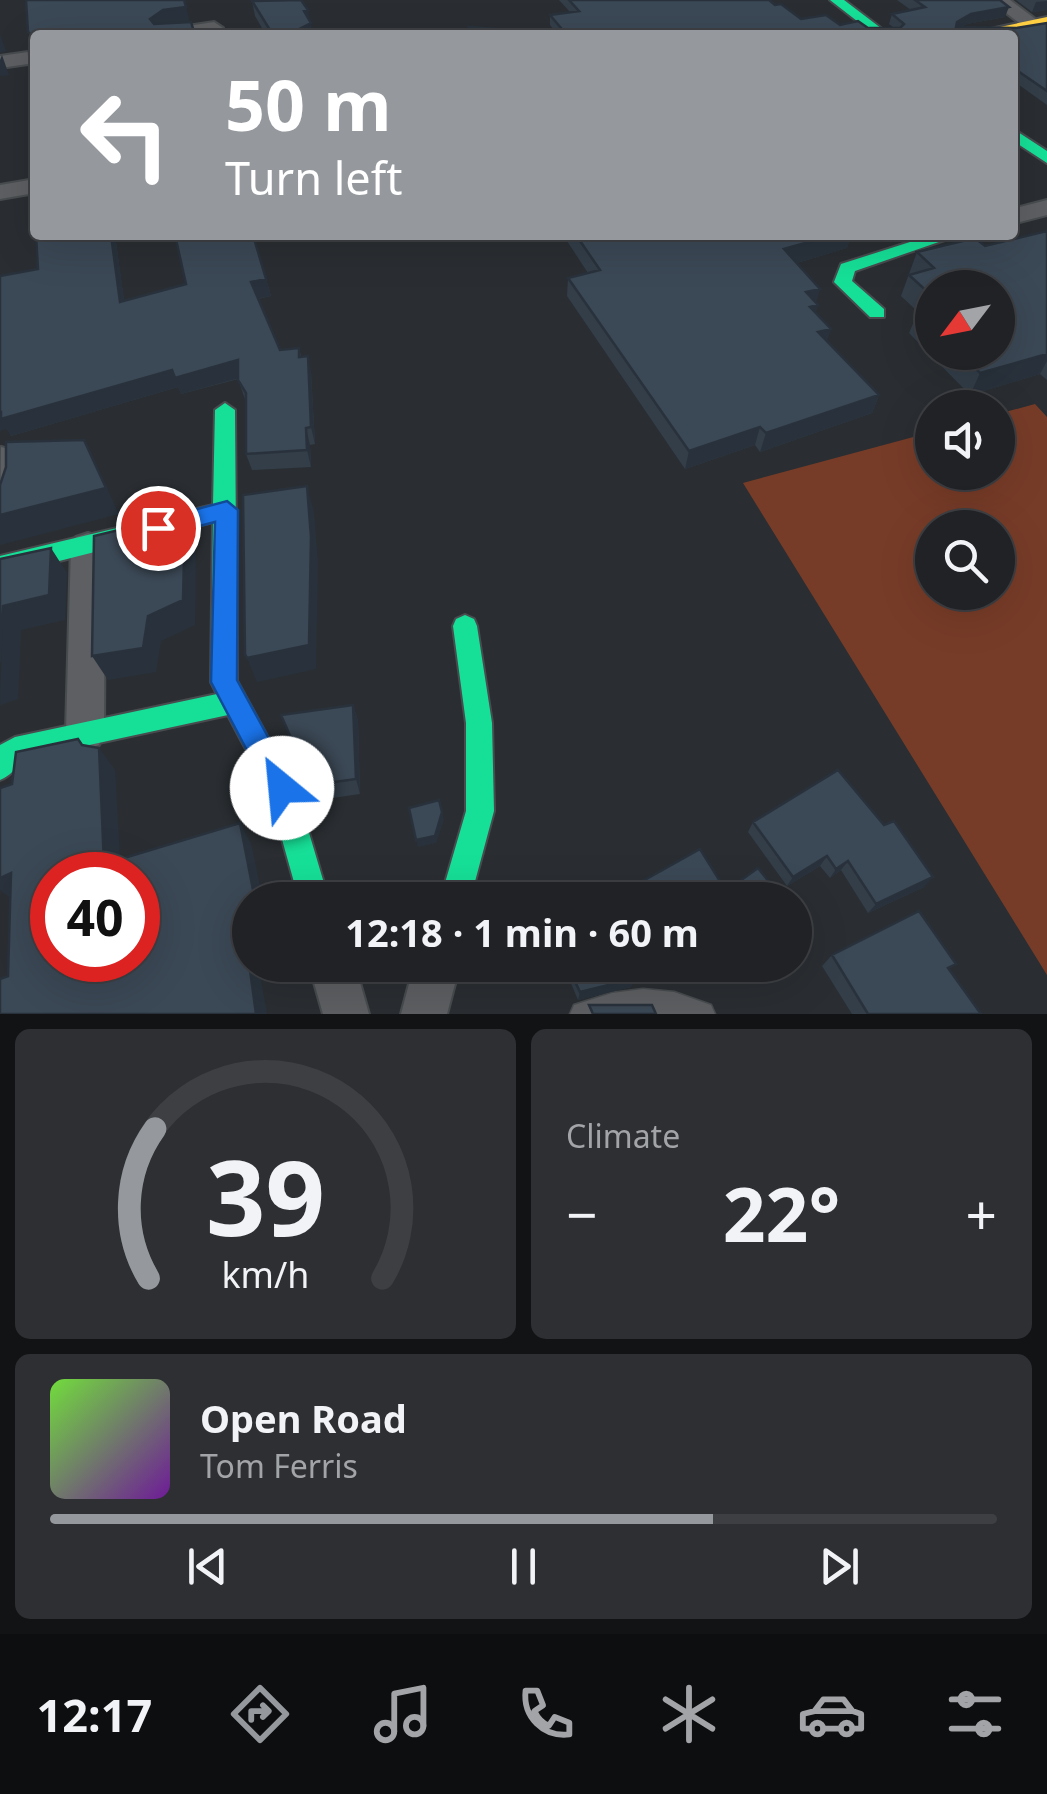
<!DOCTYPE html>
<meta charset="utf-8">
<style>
:root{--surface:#202226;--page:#2d2f32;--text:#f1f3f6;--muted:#a2a4a7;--line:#3d3f43;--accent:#95999e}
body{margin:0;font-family:"Noto Sans",sans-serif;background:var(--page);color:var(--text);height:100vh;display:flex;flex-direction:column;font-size:38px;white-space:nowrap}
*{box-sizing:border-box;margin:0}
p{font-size:32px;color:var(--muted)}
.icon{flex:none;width:55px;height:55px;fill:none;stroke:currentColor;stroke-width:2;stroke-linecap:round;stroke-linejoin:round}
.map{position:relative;height:1014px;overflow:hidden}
.sheet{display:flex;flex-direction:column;gap:15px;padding:15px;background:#121315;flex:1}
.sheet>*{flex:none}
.hud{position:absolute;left:30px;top:30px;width:988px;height:210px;border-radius:10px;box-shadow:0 10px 40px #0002,0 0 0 2px var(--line);background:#95999e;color:#fff;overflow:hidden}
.needle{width:65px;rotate:238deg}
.fabs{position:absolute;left:915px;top:270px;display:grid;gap:20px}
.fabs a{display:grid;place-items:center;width:100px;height:100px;border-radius:50%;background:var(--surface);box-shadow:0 10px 40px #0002,0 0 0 2px var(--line);font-size:50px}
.speed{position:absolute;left:30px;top:852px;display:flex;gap:20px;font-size:50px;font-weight:700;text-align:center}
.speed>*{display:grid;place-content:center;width:130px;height:130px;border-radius:50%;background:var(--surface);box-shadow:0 10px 40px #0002,0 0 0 2px var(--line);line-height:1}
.speed .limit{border:15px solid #d22;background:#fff;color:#111}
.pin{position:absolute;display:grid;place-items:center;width:85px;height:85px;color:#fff;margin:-42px;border:5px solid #fff;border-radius:50%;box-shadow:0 2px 10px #0007}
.me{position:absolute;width:110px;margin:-55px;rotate:332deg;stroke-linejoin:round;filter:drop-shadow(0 0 8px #0008)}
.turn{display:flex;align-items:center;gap:35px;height:210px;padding:0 30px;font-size:45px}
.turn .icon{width:130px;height:130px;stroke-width:2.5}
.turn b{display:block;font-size:70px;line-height:85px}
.big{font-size:75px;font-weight:700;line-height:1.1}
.sheet .widget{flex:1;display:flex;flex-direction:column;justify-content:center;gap:15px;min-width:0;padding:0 35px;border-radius:15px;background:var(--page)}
.sheet .dial{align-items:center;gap:0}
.dial svg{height:260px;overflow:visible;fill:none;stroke:var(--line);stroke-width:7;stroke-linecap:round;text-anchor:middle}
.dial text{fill:var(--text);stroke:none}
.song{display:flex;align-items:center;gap:30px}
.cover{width:120px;height:120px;border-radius:15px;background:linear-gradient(135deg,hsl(100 70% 55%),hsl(280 70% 35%))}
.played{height:10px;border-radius:5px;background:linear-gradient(90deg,var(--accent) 70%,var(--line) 70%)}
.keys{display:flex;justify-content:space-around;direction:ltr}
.heat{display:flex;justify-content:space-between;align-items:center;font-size:55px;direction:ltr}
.sheet .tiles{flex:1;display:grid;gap:15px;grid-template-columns:1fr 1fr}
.widget:last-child{grid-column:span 2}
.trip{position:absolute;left:232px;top:882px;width:580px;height:100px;border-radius:50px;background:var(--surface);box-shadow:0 10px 40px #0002,0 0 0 2px var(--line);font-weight:700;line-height:100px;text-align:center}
.tab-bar{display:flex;height:160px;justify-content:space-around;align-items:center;background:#0d0e0f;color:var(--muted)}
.tab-bar .icon{width:70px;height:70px}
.tab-bar .active{color:var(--accent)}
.tab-bar b{font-size:45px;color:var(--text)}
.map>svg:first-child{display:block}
</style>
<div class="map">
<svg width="1047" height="1014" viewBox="0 0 1047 1014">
<rect width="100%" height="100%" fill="#2a2e32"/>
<path fill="#773c28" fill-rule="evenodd" d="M1035,404L1047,417V975L743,483L932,432V472H998V414ZM932,528H998V592H932Z"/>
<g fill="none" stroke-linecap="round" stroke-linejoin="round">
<defs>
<path id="lane" d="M643,989L674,992L711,1005L715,1014H570L574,1005L612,993Z"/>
<path id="street" d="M989,0H1010L1042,24L1033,30L1026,28Z
M214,22L223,28L221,32L158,35L168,29Z
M35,51V63L0,68V56Z
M35,179V193L0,199V185Z
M1047,200V215L1012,224V209Z
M1,447L12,450C21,465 20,500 11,516L0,519Z
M88,533L100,537L105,546L104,732L99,745L85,750L71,745L66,732L71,546L76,537Z
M309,965H355L369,1014H323Z
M414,965H460L447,1014H401Z"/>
<path id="fast" d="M830,0H844L890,35H875Z
M1012,128L1047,151V163L1012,140Z
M932,235H959L855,271L852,281L884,309V317H870L834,282L841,264Z
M225,403L235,410L237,681L296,789L329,900H299L269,793L228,715L29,758C17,764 13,775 0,780V745L15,737L217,694L211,682L213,522L0,576V556L213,505L215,410Z
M465,615L474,619L477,626L492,723L494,811L470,900H440L466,811V723L453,626L456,619Z"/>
<path id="slow" d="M1047,17V25L991,35H962Z"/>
</defs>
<use href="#lane" stroke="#484c4f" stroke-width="3"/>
<use href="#street" stroke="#484c4f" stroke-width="4"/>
<use href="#fast" stroke="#484c4f" stroke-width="4"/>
<use href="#slow" stroke="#484c4f" stroke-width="4"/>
<use href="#lane" fill="#5d5f62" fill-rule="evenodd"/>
<use href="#street" fill="#5d5f62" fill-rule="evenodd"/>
<use href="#fast" fill="#16e098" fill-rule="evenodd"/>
<use href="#slow" fill="#ffcf43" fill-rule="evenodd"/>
</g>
<path fill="#333e49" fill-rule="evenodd" d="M559,0H769L801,19L868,28H894L889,24L892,14L911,10L897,0H1000L1005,17L967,24L961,27L1016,28L1047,23V105L1012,80V35H469V27L556,33L550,25V15L570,12Z
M1016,0H1047V10L1032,12Z
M252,1L309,20L313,35H266L255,16Z
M1047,231V380L1040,374L970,395L909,333L918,312L901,296L917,252L985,246ZM932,288L998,352H932Z
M36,235H115L124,301L266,279L271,296L258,299L280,350L299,348L301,356L311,372L315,444L310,445L311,467L252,470L246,454V402L238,379L181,394L178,387L11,436L7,429L38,269Z
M563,235H851L847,248L797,263L816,302V313L827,342L879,395L872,413L760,452L755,445L685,469L567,296L568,278L588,273Z
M353,705L358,721L360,794L319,800L306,762H302L281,715Z
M753,822L924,887L868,913L841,870L830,878L820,866L787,886L748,832Z
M832,955L949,970L981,1014H852L822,966Z
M567,965H626L633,979L631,987L578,1000L570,981L571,974Z"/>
<path fill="#29323c" d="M1047,1V10L1032,12L1036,2Z
M186,7L190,22L154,34L150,19L163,10Z
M1009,7L1005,17L967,24L953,32L957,22L971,14Z
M308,10L313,35H287L304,11Z
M0,34L6,51L0,53Z
M2,55L9,75L0,76V60Z
M111,235H115L127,319L120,302Z
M834,235H851L847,248L780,268L784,249Z
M266,279L271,296L255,299L251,282Z
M820,289L815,306L818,305L813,324L806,292Z
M831,329L825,348L818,332Z
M1047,354V361L1040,374L970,395L980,373Z
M308,356L311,372L315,444L311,427Z
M238,360L243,377L181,394L178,387L11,436L7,429L0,431V412L172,370Z
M879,395L872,413L760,452L766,433Z
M760,427L755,445L685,469L689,451Z
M306,428L310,445L311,467L307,450Z
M84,440L119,514L0,545V515Z
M307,486L314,512L318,563L316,669L257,682L247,658Z
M185,514L196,540L195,625L161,641L156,672L108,680L92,656L148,616Z
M51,548L67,573L65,620L21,630L18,699L0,705L3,606Z
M353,705L358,721L360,794L356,779Z
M99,748L115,770L121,875L104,864Z
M442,812L444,820L436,843L418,847L416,840Z
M240,823L251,843L263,900H255Z
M827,856L820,866L787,886L793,877Z
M848,861L841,870L830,878L836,869Z
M11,873L13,900L0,890V878Z
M933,877L924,887L868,913L876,904Z
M249,963L250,965H282V972L261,979L267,1014H256Z
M633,979L631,987L578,1000L580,992Z"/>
<path fill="#3b4855" stroke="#29323c" stroke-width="2.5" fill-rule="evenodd" d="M26,0H184L186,7L163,10L150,19L154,24L191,22L195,35H35V115H32L29,51L33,36L28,32Z
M301,0L308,10L304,11L311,23L287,35H273L252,1Z
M569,0H769L775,5L781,4L801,19L826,15L840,25L858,21L868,28H900L904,24L892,14L925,7L915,0H1000L1009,7L971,14L957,22L956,27L1016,28L1047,23V91L1012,67V35H475L469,27L566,34L550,15L579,11Z
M1047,231V354L980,373L959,352H998V288H932V296L909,275L934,268L917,252L975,238L985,246Z
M36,235H111L120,302L186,284L175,235H253L266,279L251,282L280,350L299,348V357L308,356L311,427L306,428L307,450L246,454V393L238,380V360L175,378L172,370L1,419V412H0V276L38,269Z
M576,235H834L784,249L820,289L806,292L818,305L810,307L831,329L818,332L879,395L766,433L760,427L689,451L568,278L600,270Z
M932,308V326L918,312Z
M84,440L106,488L0,515V485L6,467V442Z
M307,486L311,537L309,645L247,658L245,654L243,495Z
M185,514L183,600L148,616L143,648L92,656L94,536Z
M51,548L49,595L3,606L0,662V559Z
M353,705L356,779L313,785L306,766V746L295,747L281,715Z
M78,739L82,745L99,748L104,864L240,823L255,900H250L249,963L256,1014H0V979L8,976L11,873L0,878V788L12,784L16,752ZM52,875H138V960H52Z
M838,770L884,825L894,821L933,877L876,904L848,861L836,869L827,856L793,877L753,822Z
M439,800L442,812L435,836L416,840L409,808Z
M700,849L726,891L758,868L777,892L766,900H609Z
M919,911L956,964L948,968L981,1014H868L832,955Z
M572,965H626L633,979L580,992L571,973L575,971Z
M589,1005H652L656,1014H593Z"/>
<path fill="#1a73e8" stroke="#114b97" stroke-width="2.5" d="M227,501L238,510L237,680L296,788L292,798L282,802L272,798L211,682L215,522L158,537L146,528L149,522Z"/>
</svg>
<div class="fabs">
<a><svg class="needle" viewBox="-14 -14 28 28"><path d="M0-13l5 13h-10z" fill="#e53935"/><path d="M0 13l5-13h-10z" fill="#a2a4a7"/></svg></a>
<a><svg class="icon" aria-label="sound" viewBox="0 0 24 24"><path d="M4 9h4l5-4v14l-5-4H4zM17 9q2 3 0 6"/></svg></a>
<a><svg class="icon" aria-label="search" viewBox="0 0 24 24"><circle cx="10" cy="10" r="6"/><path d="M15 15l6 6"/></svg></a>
</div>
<div class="speed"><div class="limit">40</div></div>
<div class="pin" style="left:158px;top:528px;background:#d93025"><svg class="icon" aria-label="arrive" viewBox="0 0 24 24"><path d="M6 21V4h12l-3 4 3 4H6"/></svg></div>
<svg class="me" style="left:282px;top:788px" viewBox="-20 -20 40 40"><circle r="19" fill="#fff"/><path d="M0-13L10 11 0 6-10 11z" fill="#1a73e8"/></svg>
<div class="trip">12:18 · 1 min · 60 m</div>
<div class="hud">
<div class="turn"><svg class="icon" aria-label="left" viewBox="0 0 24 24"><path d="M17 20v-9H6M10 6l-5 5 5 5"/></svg><div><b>50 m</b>Turn left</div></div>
</div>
</div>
<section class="sheet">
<div class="tiles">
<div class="widget dial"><svg viewBox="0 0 100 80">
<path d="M14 69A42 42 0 1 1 86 69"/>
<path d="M14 69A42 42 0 0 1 16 23" stroke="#95999e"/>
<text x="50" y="56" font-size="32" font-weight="700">39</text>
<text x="50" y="72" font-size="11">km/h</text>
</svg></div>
<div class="widget"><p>Climate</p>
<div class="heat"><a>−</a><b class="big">22°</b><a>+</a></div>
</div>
<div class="widget">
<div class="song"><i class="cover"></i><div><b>Open Road</b><p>Tom Ferris</p></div></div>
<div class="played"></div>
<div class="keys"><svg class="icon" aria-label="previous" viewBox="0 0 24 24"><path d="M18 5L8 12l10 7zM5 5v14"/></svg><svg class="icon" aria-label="pause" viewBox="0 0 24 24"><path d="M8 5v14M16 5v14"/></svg><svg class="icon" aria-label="next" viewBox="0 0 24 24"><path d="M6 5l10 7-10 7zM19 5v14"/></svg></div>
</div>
</div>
</section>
<nav class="tab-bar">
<b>12:17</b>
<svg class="icon active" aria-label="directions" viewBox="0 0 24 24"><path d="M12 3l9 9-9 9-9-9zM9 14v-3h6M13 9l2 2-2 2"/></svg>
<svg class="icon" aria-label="music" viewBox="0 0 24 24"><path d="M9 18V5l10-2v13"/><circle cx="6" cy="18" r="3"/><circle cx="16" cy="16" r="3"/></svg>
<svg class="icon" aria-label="phone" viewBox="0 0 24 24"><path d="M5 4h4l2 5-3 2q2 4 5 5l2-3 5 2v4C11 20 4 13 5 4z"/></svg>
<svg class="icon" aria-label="climate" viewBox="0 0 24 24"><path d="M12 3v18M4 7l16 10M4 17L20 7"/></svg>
<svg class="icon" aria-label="car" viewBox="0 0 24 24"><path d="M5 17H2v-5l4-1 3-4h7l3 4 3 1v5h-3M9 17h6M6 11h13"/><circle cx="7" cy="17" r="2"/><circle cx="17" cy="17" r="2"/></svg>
<svg class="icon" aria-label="filters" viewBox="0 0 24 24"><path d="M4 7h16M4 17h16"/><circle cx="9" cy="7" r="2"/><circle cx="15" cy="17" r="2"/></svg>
</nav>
